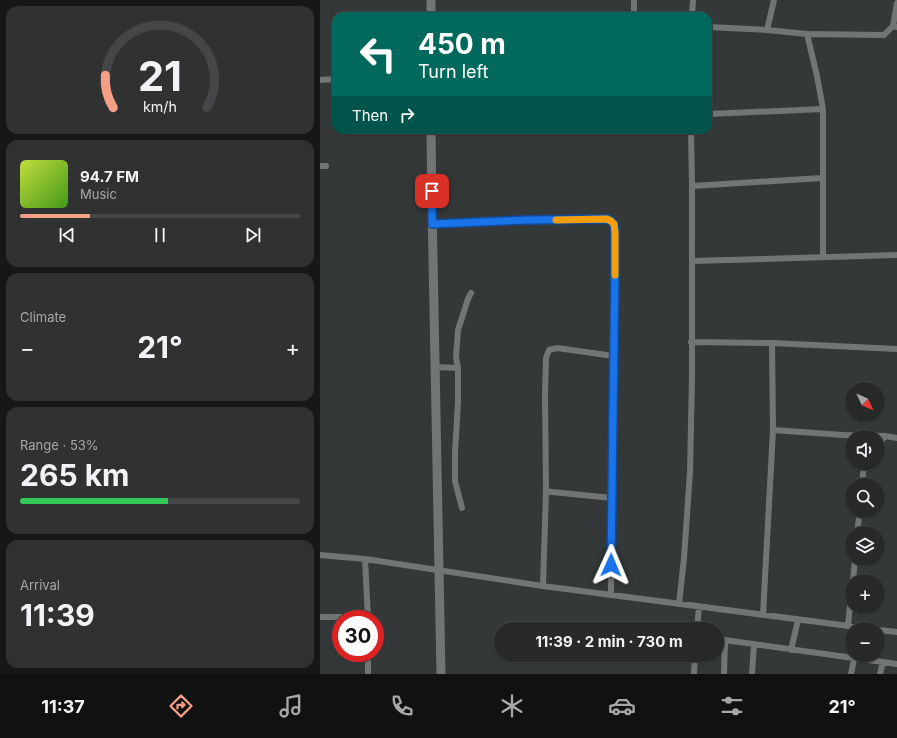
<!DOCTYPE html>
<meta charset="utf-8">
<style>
:root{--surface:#282a2a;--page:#303232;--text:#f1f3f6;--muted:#a5a7a8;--line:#444647;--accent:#f39f85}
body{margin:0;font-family:Inter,sans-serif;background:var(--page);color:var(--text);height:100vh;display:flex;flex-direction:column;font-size:15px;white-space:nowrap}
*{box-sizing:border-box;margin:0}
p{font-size:13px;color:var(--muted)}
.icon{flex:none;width:22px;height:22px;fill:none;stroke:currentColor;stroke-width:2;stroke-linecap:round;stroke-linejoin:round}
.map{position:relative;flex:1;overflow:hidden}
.drawer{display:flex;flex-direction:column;gap:6px;padding:6px;background:#161717;width:320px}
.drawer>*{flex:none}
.banner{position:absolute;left:12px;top:12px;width:380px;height:122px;border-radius:12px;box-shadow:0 1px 3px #0004,0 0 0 1px var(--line);background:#00695c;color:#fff;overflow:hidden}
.needle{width:26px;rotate:134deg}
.controls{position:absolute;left:525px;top:382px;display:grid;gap:8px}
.controls a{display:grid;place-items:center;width:40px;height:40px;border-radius:50%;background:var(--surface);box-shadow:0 1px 3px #0004,0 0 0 1px var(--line);font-size:20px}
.speed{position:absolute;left:12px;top:610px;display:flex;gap:8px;font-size:20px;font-weight:700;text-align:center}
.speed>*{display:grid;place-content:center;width:52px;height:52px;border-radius:50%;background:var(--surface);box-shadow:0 1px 3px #0004,0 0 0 1px var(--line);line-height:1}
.speed .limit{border:6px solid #d22;background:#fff;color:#111}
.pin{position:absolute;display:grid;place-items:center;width:34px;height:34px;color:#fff;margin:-17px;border-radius:8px;box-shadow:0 2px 6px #0006}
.me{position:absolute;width:44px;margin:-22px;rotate:1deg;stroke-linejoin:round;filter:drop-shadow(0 0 3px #0008)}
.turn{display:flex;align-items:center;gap:14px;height:84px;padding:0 20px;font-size:18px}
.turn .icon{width:52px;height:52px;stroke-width:2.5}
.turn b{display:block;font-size:28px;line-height:34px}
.then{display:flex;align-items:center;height:38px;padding:0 20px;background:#0003;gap:8px;font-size:15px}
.big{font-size:30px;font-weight:700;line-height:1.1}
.drawer .widget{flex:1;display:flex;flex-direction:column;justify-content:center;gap:6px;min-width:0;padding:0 14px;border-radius:12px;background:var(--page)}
.drawer .dial{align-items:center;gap:0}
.dial svg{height:104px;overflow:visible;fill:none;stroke:var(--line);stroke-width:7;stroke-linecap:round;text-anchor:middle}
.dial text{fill:var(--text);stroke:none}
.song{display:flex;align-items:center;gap:12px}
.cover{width:48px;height:48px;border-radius:6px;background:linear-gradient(135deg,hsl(70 70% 55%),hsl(100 70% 35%))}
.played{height:4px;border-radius:2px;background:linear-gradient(90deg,var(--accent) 25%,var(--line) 25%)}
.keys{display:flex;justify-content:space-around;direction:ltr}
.heat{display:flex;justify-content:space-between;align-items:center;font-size:22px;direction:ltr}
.charge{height:6px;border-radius:3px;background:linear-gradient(90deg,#34c759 53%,var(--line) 0)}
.trip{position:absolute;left:174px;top:622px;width:230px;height:40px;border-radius:20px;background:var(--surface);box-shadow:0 1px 3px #0004,0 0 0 1px var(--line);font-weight:700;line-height:40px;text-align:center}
.tab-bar{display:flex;height:64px;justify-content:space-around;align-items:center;background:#101111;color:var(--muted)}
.tab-bar .icon{width:28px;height:28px}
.tab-bar .selected{color:var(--accent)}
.tab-bar b{font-size:18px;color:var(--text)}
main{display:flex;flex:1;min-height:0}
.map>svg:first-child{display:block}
</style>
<main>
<section class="drawer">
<div class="widget dial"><svg viewBox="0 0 100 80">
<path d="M14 69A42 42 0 1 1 86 69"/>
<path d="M14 69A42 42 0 0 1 8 44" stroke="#f39f85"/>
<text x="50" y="56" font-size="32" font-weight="700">21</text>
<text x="50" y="72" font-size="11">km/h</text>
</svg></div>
<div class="widget">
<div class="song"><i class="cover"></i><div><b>94.7 FM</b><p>Music</p></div></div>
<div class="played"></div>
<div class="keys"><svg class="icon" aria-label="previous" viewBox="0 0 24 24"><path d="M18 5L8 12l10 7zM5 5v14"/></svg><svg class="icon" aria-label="pause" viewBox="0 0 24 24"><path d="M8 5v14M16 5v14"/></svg><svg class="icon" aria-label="next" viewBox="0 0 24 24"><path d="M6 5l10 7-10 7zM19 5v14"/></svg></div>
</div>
<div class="widget"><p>Climate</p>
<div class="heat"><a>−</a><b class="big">21°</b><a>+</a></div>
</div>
<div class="widget"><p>Range · 53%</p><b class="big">265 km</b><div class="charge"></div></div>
<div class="widget"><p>Arrival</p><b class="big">11:39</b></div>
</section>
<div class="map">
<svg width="577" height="674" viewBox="0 0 577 674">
<rect width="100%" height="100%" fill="#353838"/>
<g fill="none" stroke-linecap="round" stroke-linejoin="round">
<path stroke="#727576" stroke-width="6" d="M314,16V0
M372,16L373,0
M573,26L577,3
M388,27L447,30L487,34L564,35L573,26L577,27
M447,30L454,0
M487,34L497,76L503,109V256
M0,80L16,79
M388,114L503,109
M0,166H6
M372,186L502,178
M112,224L209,220L287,219C290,221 293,222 294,225C297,234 295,257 295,267L291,594
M372,261L577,255
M371,342L452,343L577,349
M115,367L138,368
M453,430L523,435L565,436L577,438
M558,446L565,436
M542,485L544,465V463
M292,498L232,492L226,491L225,395L226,358L229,350L237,348L294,356
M142,508L135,481V453L138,402V368L136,357L138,330L148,299L151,293
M537,533L540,511
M0,555L45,559L223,586L552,629
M45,559L48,619
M533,581L535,559
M223,586L226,491
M359,604L364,558L370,472L372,376V186L371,130
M443,615L453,430L452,343
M0,617H48
M528,626L532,586
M377,629L379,607
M558,630L577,632
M397,639L577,664
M471,650L478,620
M48,653V674
M374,674L375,655
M404,674L405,640
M432,674L434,644
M531,674L534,659
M560,674L563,662"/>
<path stroke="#727576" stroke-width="9" d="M111,0V16
M111,130L112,206L121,674"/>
</g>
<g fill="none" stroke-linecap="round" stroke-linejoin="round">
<defs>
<path id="route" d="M112,191V224L209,220L287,219L291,221L294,224L295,232V268L291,565"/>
</defs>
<use href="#route" stroke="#114b97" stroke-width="10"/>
<use href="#route" stroke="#1a73e8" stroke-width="7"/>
<path stroke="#f59e0b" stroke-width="7" d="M236,220L287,219L291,221L294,224L295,232V275"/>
</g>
</svg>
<div class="controls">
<a><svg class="needle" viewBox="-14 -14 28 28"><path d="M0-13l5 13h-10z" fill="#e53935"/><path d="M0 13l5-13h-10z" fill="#a5a7a8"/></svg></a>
<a><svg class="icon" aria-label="sound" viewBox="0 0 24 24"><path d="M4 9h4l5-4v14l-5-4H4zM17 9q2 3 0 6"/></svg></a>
<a><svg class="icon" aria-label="search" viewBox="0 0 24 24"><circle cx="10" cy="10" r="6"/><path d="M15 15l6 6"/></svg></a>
<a><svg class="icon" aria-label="layers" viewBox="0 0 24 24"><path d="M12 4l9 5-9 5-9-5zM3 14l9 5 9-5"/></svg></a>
<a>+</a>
<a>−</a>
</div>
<div class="speed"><div class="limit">30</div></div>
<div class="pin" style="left:112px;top:191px;background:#d93025"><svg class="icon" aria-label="arrive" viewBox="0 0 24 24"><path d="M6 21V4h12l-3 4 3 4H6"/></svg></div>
<svg class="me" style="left:291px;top:565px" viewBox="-20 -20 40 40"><path d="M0-17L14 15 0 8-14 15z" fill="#1a73e8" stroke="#fff" stroke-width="4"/></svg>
<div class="trip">11:39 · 2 min · 730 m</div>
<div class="banner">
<div class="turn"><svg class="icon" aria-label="left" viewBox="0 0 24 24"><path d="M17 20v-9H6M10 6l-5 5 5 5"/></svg><div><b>450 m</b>Turn left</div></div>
<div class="then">Then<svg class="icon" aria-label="right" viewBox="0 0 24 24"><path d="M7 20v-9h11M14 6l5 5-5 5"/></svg></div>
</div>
</div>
</main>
<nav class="tab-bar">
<b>11:37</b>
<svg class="icon selected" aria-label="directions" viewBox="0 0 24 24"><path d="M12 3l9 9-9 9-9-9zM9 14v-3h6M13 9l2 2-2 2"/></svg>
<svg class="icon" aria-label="music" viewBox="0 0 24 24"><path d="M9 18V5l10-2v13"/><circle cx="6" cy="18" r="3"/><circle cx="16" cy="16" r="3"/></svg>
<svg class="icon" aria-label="phone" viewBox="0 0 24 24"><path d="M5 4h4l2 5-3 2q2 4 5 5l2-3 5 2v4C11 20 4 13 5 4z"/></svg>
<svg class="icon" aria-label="climate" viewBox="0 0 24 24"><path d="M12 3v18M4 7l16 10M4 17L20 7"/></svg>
<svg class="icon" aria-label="car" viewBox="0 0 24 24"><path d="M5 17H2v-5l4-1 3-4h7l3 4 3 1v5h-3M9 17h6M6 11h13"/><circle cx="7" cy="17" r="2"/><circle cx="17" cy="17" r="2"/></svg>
<svg class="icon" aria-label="filters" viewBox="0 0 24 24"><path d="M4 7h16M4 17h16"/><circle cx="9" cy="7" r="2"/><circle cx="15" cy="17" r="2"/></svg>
<b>21°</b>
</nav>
